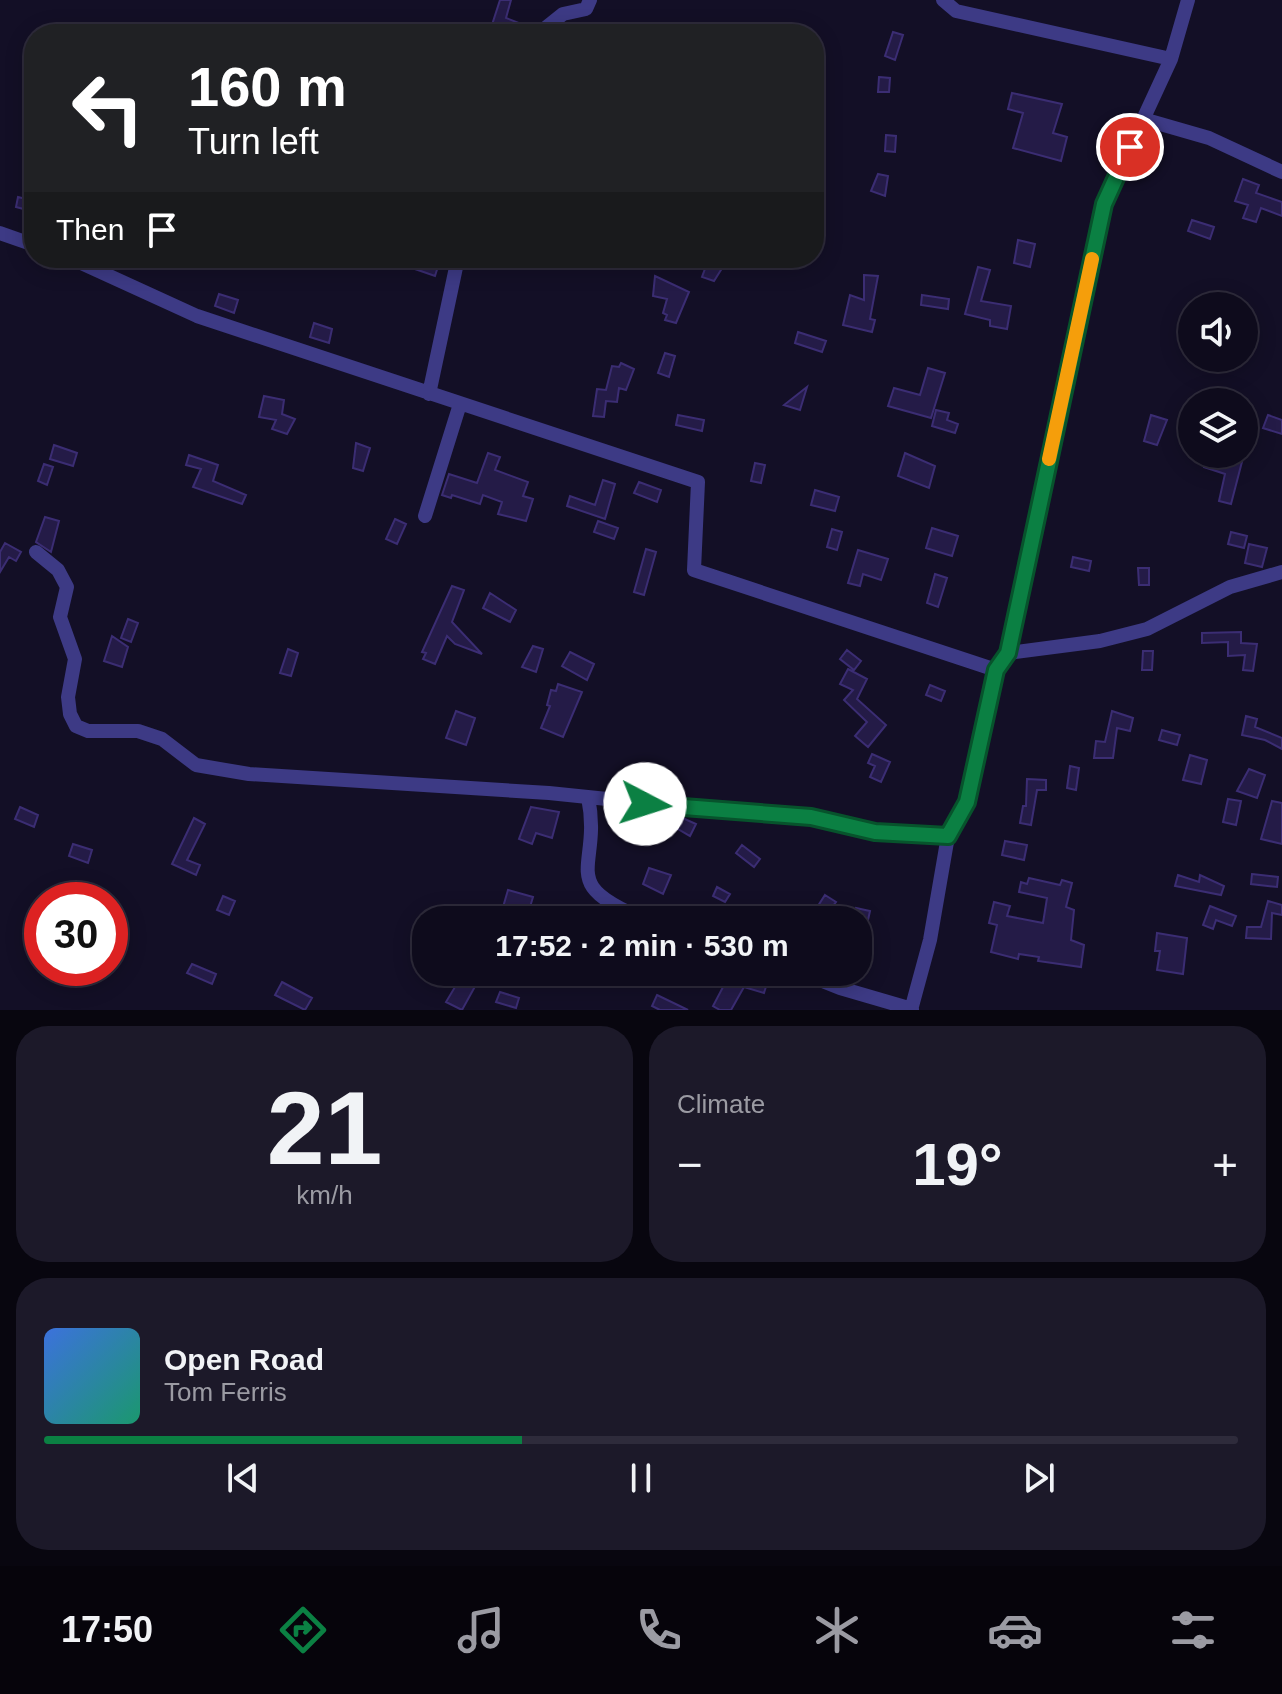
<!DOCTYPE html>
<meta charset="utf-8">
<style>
:root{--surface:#0e0b1c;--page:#1c1929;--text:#f1f3f6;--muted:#9b9ba3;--line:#2e2b3b;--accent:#0b8043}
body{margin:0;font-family:Arial,sans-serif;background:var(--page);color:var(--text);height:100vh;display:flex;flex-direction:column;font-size:30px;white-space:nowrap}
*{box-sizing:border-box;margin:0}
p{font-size:26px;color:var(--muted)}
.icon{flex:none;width:44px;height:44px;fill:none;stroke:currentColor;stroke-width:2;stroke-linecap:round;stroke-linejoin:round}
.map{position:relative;height:1010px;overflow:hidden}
.sheet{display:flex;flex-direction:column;gap:16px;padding:16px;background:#08060f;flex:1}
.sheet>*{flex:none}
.top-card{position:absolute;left:24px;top:24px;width:800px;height:244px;border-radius:32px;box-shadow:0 4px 20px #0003,0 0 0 2px var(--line);background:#202124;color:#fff;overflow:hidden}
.buttons{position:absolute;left:1178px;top:292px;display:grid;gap:16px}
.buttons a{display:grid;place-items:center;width:80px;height:80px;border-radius:50%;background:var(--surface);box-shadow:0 4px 20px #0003,0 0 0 2px var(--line);font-size:40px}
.speed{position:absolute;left:24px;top:882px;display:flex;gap:16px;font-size:40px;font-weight:700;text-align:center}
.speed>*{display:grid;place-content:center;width:104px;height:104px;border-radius:50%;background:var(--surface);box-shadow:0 4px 20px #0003,0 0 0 2px var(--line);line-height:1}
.speed .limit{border:12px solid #d22;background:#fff;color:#111}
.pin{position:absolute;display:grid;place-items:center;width:68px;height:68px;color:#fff;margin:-34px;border:4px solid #fff;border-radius:50%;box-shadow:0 2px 8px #0007}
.me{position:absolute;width:88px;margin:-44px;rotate:95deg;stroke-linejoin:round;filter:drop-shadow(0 0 6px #0008)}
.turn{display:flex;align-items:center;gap:28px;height:168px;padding:0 32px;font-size:36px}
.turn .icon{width:104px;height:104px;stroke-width:2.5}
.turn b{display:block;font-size:56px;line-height:68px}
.then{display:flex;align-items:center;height:76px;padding:0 32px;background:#0003;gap:16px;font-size:30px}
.big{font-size:60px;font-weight:600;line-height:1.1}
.sheet .widget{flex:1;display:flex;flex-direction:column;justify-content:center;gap:12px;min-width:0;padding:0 28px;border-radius:32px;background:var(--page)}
.sheet .dial{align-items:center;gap:0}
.dial b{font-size:104px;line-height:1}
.song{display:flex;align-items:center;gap:24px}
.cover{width:96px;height:96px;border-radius:12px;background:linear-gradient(135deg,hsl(220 70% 55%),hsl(160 70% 35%))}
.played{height:8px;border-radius:4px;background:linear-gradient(90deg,var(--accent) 40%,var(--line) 40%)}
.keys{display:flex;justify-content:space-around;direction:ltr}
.heat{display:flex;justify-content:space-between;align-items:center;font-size:44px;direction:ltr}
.sheet .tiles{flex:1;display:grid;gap:16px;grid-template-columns:1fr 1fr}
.widget:last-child{grid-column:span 2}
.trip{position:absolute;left:412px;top:906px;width:460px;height:80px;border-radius:32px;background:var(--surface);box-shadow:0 4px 20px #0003,0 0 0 2px var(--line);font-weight:600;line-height:80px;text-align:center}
.tab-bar{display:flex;height:128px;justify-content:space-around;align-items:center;background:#06040b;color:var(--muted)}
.tab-bar .icon{width:56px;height:56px}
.tab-bar .current{color:var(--accent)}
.tab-bar b{font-size:36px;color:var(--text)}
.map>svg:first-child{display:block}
</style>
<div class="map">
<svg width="1282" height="1010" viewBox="0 0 1282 1010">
<rect width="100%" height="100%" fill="#130f26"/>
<path fill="#241b47" stroke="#3b2d73" stroke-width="2" d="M500,0H511L506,18L519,23L515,34L490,31Z
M893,32L903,35L895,60L885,56Z
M879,77L890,78L889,92H878Z
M1012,93L1062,104L1053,133L1067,137L1061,161L1013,148L1023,113L1008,109Z
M886,135L896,136L895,152L885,151Z
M878,174L888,176L885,196L871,191Z
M1243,179L1259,185L1256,193L1282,202V216L1261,208L1256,222L1243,218L1248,205L1235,201Z
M18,197L34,201L31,211L16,207Z
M1192,220L1214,227L1210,239L1188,231Z
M1018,240L1035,244L1030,267L1014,263Z
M418,258L440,260L435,276L415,269Z
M709,258L726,262L714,281L702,277Z
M978,267L990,270L981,301L1011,306L1007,329L990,326V320L965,314Z
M864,275L878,276L870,319L875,320L872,332L843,325L850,295L864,300Z
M655,276L689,292L676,323L665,320L667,315L663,313L667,299L653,296Z
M219,294L238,300L234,313L215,306Z
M922,295L949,299L948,309L921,305Z
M314,323L332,329L329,343L310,337Z
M798,332L826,341L822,352L795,343Z
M665,353L675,356L669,377L658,373Z
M621,363L634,369L626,390L619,388L617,402L606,401L604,417L593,416L597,389L606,390L612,366L619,367Z
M928,368L945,373L931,418L888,406L894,388L920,395Z
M807,387L800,410L784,405Z
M264,396L284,400L282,414L295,419L287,434L272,429L276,420L259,417Z
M936,410L949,413L947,420L958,424L955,433L932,426Z
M678,415L704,420L702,431L676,425Z
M1151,415L1167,420L1157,445L1144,441Z
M1268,415L1282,420V434L1263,428Z
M356,443L370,448L363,471L353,468Z
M54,445L77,453L73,466L50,459Z
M488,453L500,457L495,470L528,482L523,496L533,499L526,521L498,514L502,502L483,495L480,504L452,495L451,498L442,495L449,474L477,483Z
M905,453L935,466L929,488L898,476Z
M1230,454H1244L1231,504L1219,501L1225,474L1204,467L1207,457L1227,463Z
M189,455L218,465L213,481L246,495L242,504L193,487L201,469L186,465Z
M755,463L765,465L761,483L751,481Z
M44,464L53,467L47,485L38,481Z
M603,480L615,484L605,519L567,506L570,496L595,505Z
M639,482L661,490L657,502L634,493Z
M815,490L839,497L835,511L811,505Z
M45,517L59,521L51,552L36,542Z
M395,519L406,524L397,544L386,539Z
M598,521L618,528L614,539L594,532Z
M932,528L958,536L952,556L926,548Z
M832,529L842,532L837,550L827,547Z
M1231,532L1247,536L1244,548L1228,544Z
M5,543L21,552L16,561L9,557L0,572V552Z
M1249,544L1267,548L1262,567L1245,563Z
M646,549L656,552L644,595L634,592Z
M858,550L888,559L881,580L863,574L860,586L848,583Z
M1073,557L1091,561L1089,571L1071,567Z
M1138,568H1149V585H1139Z
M935,574L947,578L938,607L927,603Z
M452,586L464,590L452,622L482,654L455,644L447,636L435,664L423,659L426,653L422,652Z
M490,593L516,610L510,622L483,608Z
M128,619L138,623L131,642L121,638Z
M1241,632V643L1257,644L1253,671L1243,670L1245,655L1228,656V642L1202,643V633Z
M112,636L128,647L122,667L104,661Z
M533,646L543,649L536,672L522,667Z
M288,649L298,653L291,676L280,673Z
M847,650L861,661L854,670L840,659Z
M1143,651H1153L1152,670H1142Z
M570,652L594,664L587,680L562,666Z
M848,669L867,679L857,699L886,725L868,747L855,736L867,722L844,700L853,690L840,684Z
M558,684L582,692L563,737L541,728L550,706L547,705L551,690L556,691Z
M930,685L945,691L941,701L926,695Z
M456,711L475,718L466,745L446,738Z
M1112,711L1133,718L1130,731L1117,728L1113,758H1094L1096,741L1105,742Z
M1246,716L1257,719L1255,727L1282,738V749L1265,740L1242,735Z
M1162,730L1180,735L1177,745L1159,740Z
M872,754L890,762L881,782L870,777L875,766L868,763Z
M1190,755L1207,760L1201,784L1183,780Z
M1070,766L1079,768L1076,790L1067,788Z
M1249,769L1265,775L1257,798L1237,791Z
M1027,779L1046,780V790H1037L1031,825L1020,823L1023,806H1026Z
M1228,799L1241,801L1236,825L1223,822Z
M1272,801L1282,803V844L1261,839Z
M20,807L38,815L34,827L15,819Z
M531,807L559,812L552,838L536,833L532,844L519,839Z
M678,816L696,824L690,836L673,826Z
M194,818L205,824L187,860L200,865L196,875L172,864Z
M1005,841L1027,845L1024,860L1002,855Z
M73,844L92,850L88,863L69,856Z
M742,845L760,859L754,867L736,853Z
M649,868L671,875L663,894L643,884Z
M1252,874L1278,877L1277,887L1251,884Z
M1178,875L1199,882L1200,875L1224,886L1221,895L1175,886Z
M1029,878L1060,885L1062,880L1072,883L1066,907L1074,910L1071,940L1084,945L1081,967L1038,961L1039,957L1019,954L1018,959L991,952L997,925L989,923L994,902L1010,906L1007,916L1043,923L1047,898L1019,892L1021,882L1027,884Z
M717,887L730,894L725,902L713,896Z
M508,890L533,897L527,917L513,912L511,918L501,914Z
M825,895L836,902L833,906L854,919L856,908L870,911L862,947H858V920H823L826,916L816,909Z
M223,896L235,901L229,915L217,910Z
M1268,901L1282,905V915L1272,913L1271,939L1246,938L1247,927H1261Z
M1210,906L1236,916L1232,926L1216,920L1213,929L1203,925Z
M1157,933L1187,938L1183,974L1157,970L1160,951H1155Z
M192,964L216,974L212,984L187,973Z
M464,972H483L462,1010L446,1002Z
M719,972H744L768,980L764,993L744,987L731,1010H720L713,1006L723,987L714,984Z
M282,982L312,998L305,1010L275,995Z
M500,992L519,998L516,1008L496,1002Z
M657,995L688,1010H660L652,1006Z"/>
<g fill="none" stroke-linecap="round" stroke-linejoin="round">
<path stroke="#3d3a85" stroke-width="14" d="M943,0L956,11L1171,59
M538,34L563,14L586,9L590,0
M1143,119L1209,138L1282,172
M0,233L34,245
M70,258L197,316L698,482L694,570L996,670
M429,394L458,258
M425,516L460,404
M36,552L58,570L67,587L60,617L75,659L68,697L70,714L76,726L88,731H138L162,739L196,765L249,774L549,793L762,815L811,817L875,832L948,836
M1008,653L1100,641L1147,629L1230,587L1282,572
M588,797C603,870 553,882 646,920
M800,972L840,988L912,1009
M911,1010L930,940L948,836L967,802L996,670L1008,653L1104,204L1171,59L1188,0"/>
</g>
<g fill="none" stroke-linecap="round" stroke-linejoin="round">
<defs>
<path id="route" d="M645,804L811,817L875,832L948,836L967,802L996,670L1008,653L1104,204L1130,147"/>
</defs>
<use href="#route" stroke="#07532c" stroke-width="20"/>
<use href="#route" stroke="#0b8043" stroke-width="14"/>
<path stroke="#f59e0b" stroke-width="14" d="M1049,459L1092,259"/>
</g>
</svg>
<div class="buttons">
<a><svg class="icon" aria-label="sound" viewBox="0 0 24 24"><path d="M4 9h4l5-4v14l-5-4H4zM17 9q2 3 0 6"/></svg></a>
<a><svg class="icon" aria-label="layers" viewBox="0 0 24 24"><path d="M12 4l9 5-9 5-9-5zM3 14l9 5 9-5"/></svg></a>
</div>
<div class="speed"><div class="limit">30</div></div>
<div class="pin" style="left:1130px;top:147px;background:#d93025"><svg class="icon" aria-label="arrive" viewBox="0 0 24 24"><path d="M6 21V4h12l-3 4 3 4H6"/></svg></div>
<svg class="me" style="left:645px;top:804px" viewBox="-20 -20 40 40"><circle r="19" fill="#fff"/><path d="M0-13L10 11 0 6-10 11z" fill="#0b8043"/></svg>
<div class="trip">17:52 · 2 min · 530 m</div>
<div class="top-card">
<div class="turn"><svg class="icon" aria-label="left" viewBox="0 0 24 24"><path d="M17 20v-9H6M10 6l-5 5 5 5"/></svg><div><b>160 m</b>Turn left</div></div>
<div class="then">Then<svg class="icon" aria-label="arrive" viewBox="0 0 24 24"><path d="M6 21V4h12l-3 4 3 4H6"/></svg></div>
</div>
</div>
<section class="sheet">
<div class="tiles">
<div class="widget dial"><b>21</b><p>km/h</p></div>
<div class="widget"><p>Climate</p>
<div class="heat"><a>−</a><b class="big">19°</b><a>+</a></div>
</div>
<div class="widget">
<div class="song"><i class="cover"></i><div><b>Open Road</b><p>Tom Ferris</p></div></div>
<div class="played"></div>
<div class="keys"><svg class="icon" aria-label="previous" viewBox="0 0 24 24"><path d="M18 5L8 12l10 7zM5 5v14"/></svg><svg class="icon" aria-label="pause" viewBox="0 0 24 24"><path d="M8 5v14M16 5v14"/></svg><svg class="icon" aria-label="next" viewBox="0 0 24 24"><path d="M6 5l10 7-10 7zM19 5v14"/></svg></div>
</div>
</div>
</section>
<nav class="tab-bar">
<b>17:50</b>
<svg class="icon current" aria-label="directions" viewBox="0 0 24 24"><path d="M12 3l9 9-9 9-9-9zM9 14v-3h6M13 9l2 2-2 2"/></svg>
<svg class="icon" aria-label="music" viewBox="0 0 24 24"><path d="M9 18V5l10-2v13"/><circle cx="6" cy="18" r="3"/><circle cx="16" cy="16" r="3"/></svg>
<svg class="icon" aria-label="phone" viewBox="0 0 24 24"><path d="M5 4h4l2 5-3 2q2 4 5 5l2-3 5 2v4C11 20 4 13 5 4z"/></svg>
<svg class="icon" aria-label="climate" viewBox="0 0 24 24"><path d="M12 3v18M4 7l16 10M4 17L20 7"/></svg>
<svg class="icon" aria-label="car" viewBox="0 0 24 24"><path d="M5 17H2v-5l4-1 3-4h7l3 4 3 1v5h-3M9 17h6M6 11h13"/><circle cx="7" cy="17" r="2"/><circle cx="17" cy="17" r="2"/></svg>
<svg class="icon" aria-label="filters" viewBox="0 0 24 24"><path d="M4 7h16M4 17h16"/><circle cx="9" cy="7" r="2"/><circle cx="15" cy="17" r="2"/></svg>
</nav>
